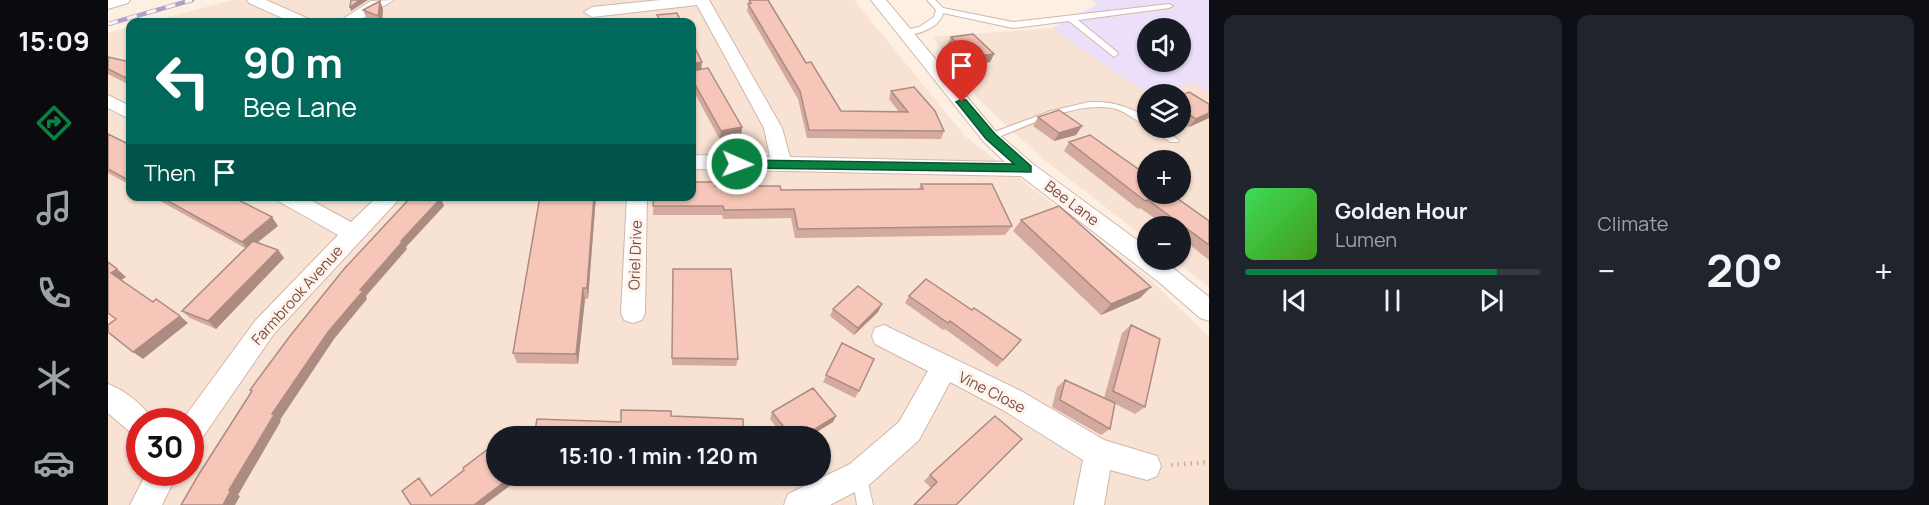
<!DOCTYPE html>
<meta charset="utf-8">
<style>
:root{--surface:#171b24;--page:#20242c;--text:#f1f3f6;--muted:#9ea1a6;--line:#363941;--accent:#0b8043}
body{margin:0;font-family:Manrope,sans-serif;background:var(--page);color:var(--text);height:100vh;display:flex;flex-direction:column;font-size:22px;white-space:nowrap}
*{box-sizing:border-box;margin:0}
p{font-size:20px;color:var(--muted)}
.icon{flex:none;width:33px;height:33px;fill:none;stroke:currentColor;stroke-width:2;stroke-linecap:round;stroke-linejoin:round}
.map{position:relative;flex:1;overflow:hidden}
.sheet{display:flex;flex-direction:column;gap:15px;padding:15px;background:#0d0f14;width:720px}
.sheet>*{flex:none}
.banner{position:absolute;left:18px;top:18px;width:570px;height:183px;border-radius:12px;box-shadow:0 2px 4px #0004;background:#00695c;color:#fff;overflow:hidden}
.controls{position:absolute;left:1029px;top:18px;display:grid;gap:12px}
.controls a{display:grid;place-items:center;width:54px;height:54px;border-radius:50%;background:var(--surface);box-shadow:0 2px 4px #0004;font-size:30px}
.speed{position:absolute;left:18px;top:408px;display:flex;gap:12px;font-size:30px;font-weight:700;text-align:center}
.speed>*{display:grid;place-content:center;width:78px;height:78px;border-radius:50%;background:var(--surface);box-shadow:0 2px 4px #0004;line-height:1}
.speed .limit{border:9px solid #d22;background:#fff;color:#111}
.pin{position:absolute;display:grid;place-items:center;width:51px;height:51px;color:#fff;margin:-62px -26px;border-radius:50% 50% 50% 0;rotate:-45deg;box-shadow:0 0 6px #0007}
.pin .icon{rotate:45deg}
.me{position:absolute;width:66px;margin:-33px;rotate:92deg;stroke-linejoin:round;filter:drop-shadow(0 0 4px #0008)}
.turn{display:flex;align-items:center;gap:21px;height:126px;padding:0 18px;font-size:27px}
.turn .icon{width:78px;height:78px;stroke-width:2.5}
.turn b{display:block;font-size:42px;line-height:51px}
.then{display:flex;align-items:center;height:57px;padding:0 18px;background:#0003;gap:12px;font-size:22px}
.big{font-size:45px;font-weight:700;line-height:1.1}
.sheet .tile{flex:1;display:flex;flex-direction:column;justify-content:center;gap:9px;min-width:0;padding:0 21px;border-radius:12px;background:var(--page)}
.song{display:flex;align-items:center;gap:18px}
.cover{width:72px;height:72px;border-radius:9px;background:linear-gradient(135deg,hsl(130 70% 55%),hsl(100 70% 35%))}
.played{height:6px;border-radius:3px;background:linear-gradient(90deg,var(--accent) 85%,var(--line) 85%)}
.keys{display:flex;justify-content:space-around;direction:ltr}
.heat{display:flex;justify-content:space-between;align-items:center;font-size:33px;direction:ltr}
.sheet .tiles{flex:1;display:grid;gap:15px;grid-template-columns:repeat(2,1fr)}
.trip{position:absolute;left:378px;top:426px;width:345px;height:60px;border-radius:30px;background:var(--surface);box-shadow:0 2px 4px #0004;font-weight:700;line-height:60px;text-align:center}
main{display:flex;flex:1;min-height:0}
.menu{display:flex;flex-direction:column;width:108px;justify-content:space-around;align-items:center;background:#090b0e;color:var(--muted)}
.menu .icon{width:42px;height:42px}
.menu .active{color:var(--accent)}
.menu b{font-size:27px;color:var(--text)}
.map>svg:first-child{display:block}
</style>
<main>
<nav class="menu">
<b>15:09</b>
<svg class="icon active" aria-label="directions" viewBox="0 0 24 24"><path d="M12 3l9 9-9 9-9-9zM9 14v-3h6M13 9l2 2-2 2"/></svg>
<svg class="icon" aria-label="music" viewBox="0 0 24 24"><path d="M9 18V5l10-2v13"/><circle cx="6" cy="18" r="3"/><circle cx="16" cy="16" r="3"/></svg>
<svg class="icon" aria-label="phone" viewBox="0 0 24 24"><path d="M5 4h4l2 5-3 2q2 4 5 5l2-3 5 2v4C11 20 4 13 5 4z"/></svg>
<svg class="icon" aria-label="climate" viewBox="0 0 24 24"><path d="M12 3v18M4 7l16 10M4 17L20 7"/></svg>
<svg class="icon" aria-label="car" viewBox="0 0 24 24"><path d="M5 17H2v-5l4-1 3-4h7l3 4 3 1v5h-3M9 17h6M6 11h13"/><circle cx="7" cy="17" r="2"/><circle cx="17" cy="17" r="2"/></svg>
</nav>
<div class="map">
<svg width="1101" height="505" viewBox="0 0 1101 505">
<rect width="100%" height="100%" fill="#feefe3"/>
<path fill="#f8e2d3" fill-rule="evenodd" d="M125,0H746L857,136L1043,280L1101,337V505H0V33L22,27V196H584V22H41ZM32,422H82V472H32ZM388,436H712V476H388Z
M944,28L1011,75L1043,94H1040V128H1072V94H1051L1086,83L1101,92V287L1066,260H1072V226H1040L1039,239L935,159L871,100L824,37ZM1040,160H1072V194H1040Z"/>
<path fill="#ecdffa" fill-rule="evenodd" d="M983,0H1101V92L1086,83L1051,94H1043L1011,75L944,28L990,4ZM1040,28H1072V62H1040Z"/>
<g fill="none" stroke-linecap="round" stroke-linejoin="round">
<defs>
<path id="service" d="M819,0H827L835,8L905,22L1061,4L1065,6L1061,8L970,20L1009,52L1010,54L1006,57L961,21L905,28L835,13C832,28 808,36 794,35V31L811,27L826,17L828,10Z
M981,102C1004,101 1020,106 1040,118V126C1029,122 1021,114 1011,110C975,98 919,126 886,139L882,140L877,137L878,135L943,111Z
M1042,128H1053L1071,140L1070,142H1062Z
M752,466L757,469L765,505H749L744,474L747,469Z"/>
<path id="minor" d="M0,0H22L20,3L0,9Z
M139,0H158L201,19L203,22H183L141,3Z
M286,0L248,22H230L263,1Z
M552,0H601L674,128L682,157L897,162L875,141L763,0H778L889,133L925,164L1040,248V260H1055L1101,297V321L1092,318L1052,283L913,176L584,169V155L662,157L656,128L589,5L484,17L476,12L484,7Z
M0,95L22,106V119L0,108Z
M167,196H195L243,222L270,196H294L165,335L92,441L82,445V422H73L147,321L230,235L170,201Z
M519,196H539L537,313L534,320L525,323L516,320L513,313Z
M776,325L915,392L996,440L1049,456L1053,466L1049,476L1039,480L1002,470L996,505H966L975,460L895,410L842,382L811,440L762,484L722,505H676L680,494L742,464L791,422L820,371L767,344L764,336L767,328Z
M0,384C16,390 38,406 45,422H32V436L22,432L0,413Z
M39,472H70L54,505H22Z"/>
</defs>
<use href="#service" stroke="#d2b6aa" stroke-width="2"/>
<use href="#minor" stroke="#d2b6aa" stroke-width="2"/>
<path stroke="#dba89b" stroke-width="4.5" stroke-dasharray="1.5 5" stroke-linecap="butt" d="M1063,465L1101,462"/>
<use href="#service" fill="#fff" fill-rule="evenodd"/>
<use href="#minor" fill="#fff" fill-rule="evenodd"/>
<defs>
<path id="rail" d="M0,24L84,0"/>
</defs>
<use href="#rail" stroke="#afa0c9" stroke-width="4.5"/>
<use href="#rail" stroke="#fff3eb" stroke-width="3" stroke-dasharray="10" stroke-linecap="butt"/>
</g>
<path fill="#d4aa9e" d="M641,0L698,63L733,111L791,112L781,99L783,91L836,131L833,139L699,138L690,99L639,11Z
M272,1L275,9L274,22H268L259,19L255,10Z
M843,37L886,54L882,62L859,66L839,45Z
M584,42L594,69L634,127L633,135L612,140L584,88Z
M0,57L22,62V85L0,74Z
M1072,96L1101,104V118L1081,127L1072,122Z
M930,117L974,126L968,135L946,141L925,126Z
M0,134L22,145V185L0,173Z
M961,142L1101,221V260L1072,237V226H1058L1032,208L1030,209L956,151Z
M813,184L904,226L897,235L687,238L683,218L615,219L614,215H545L546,196L607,186L673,190L811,189Z
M43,196H123L170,226L149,242L170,250L176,258L108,329L82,318L74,311L137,248Z
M488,196L480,299H477L470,364L409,363L405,353Z
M913,220L1032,298L993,315L905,231Z
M565,269L630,359L628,366L564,365Z
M801,296L864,310L913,340L889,367L837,329L835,330L797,303Z
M725,309L770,312L746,335L722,316Z
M1023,325L1037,407L1027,414L996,398L1014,333Z
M734,343L751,391L747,398L715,382Z
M957,380L1002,429L993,435L944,407L949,387Z
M664,412L728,416L725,422L702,436H675L662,419Z
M914,439L823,488L816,481L822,475Z"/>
<path fill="#ac8b81" d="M252,0H260L243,11L242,7Z
M272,1L275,9L274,22H273L270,16Z
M886,54L882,62L859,66L862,57Z
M594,62L593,71L584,72V64Z
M1101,113V118L1081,127L1088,119Z
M974,126L968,135L946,141L951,133Z
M634,127L633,135L612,140L613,131Z
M486,196H488L480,299L479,288Z
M333,198L336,206L298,247L299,249L258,296L259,299L226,339L172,420L173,421L130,495L132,496L127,505H115L121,490L164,414L220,332L252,290L293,241Z
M164,217L170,226L140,250L134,242Z
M170,250L176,258L108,329L100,321Z
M9,269L18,277L12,281L3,273Z
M1043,287L1032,298L993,315L1003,304Z
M475,288L477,299L470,364L468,354Z
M774,304L770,312L746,335L750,328Z
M72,316L80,323L35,359L25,352Z
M728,416L725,422L702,436H696Z
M404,476H415L376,505H366Z"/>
<path fill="#f6c6b8" stroke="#ac8b81" stroke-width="1.5" d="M243,0H252L242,7Z
M641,0H660L698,63L703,62L733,111L800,112L783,91L806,87L827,111L836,131L701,130L692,91L640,4L643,3Z
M272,1L270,16L255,10Z
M569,13L573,22H553L549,15Z
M865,34L886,54L862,57L843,37Z
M584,42L594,62L584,64Z
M0,57L22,62V80L0,69Z
M600,68L634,127L613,131L584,79V71Z
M1081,92L1101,104V113L1088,119L1072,109V96Z
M951,110L974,126L951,133L930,117Z
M0,134L22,145V181L0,169Z
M982,135L1040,176V194H1063L1101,221V245L1040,200L1037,201L961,142Z
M584,182H607V186H672L673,190L815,189L813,184H884L904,226L690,229L686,209L616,210L615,206H545L546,196H584Z
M51,196H123L164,217L134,242Z
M304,196H328L333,198L293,241H295L252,290L255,291L220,332L164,414L166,415L121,490H123L115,505H73L91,474L144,391L142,390L182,336L236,269Z
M432,196H486L479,288H475L468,354L405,353Z
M951,206L1043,287L1003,304L913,220Z
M145,241L170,250L100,321L74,311Z
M0,262L9,269L3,273L45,302L48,299L72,316L25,352L0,332V325L8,319L0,313Z
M565,269H623L630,359L564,358Z
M818,279L864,310L866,308L913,340L895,360L842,321L840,323L801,296Z
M750,286L774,304L750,328L725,309Z
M1023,325L1052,339L1037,407L1005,391Z
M734,343L766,359L751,391L718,375Z
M957,380L1007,403L1002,429L952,400Z
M705,388L728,416L696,436H683L664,412Z
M513,410L563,411V416L635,419L636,436H426L429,419L513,422Z
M887,416L914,439L848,505H806L829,482L822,475Z
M388,443V476H404L366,505H303L294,491L311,478L323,496L356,470L355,468Z"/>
<path fill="#0b8043" stroke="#07532c" stroke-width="1.5" d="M854,99L858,100L887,134L923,166V172L629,168L623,164L629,160L906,164L878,139L850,104L848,102Z"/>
<g text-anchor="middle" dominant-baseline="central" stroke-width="6" stroke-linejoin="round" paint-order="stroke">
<g font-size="15" fill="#784f46" stroke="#fff3eb">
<text transform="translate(964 203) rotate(37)">Bee Lane</text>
<text transform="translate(527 255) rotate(-88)">Oriel Drive</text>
<text transform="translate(189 295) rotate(-48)">Farmbrook Avenue</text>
<text transform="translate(884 392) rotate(27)">Vine Close</text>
</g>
</g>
</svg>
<div class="controls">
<a><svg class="icon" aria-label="sound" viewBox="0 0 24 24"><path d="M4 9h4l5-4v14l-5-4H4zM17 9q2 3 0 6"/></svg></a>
<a><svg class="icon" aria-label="layers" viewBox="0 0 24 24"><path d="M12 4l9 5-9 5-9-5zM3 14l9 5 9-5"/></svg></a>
<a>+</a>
<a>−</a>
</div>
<div class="speed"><div class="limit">30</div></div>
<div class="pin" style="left:854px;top:102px;background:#d93025"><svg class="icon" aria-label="arrive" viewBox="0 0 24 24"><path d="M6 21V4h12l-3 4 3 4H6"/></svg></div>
<svg class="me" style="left:629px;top:164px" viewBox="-20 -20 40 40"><circle r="17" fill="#0b8043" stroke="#fff" stroke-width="3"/><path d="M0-11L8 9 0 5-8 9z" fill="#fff"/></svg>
<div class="trip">15:10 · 1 min · 120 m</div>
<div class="banner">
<div class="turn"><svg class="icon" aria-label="left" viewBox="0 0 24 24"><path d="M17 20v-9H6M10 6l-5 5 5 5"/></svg><div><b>90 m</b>Bee Lane</div></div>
<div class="then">Then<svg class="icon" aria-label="arrive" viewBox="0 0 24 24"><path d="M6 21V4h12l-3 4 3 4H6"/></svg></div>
</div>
</div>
<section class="sheet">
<div class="tiles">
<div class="tile">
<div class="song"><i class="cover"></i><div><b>Golden Hour</b><p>Lumen</p></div></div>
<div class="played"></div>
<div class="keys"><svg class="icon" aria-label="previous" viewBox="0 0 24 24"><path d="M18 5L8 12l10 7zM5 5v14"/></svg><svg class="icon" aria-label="pause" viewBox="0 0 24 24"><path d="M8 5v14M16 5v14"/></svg><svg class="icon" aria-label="next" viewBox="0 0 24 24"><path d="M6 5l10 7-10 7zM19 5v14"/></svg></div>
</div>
<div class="tile"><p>Climate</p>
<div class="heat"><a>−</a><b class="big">20°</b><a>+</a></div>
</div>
</div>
</section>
</main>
